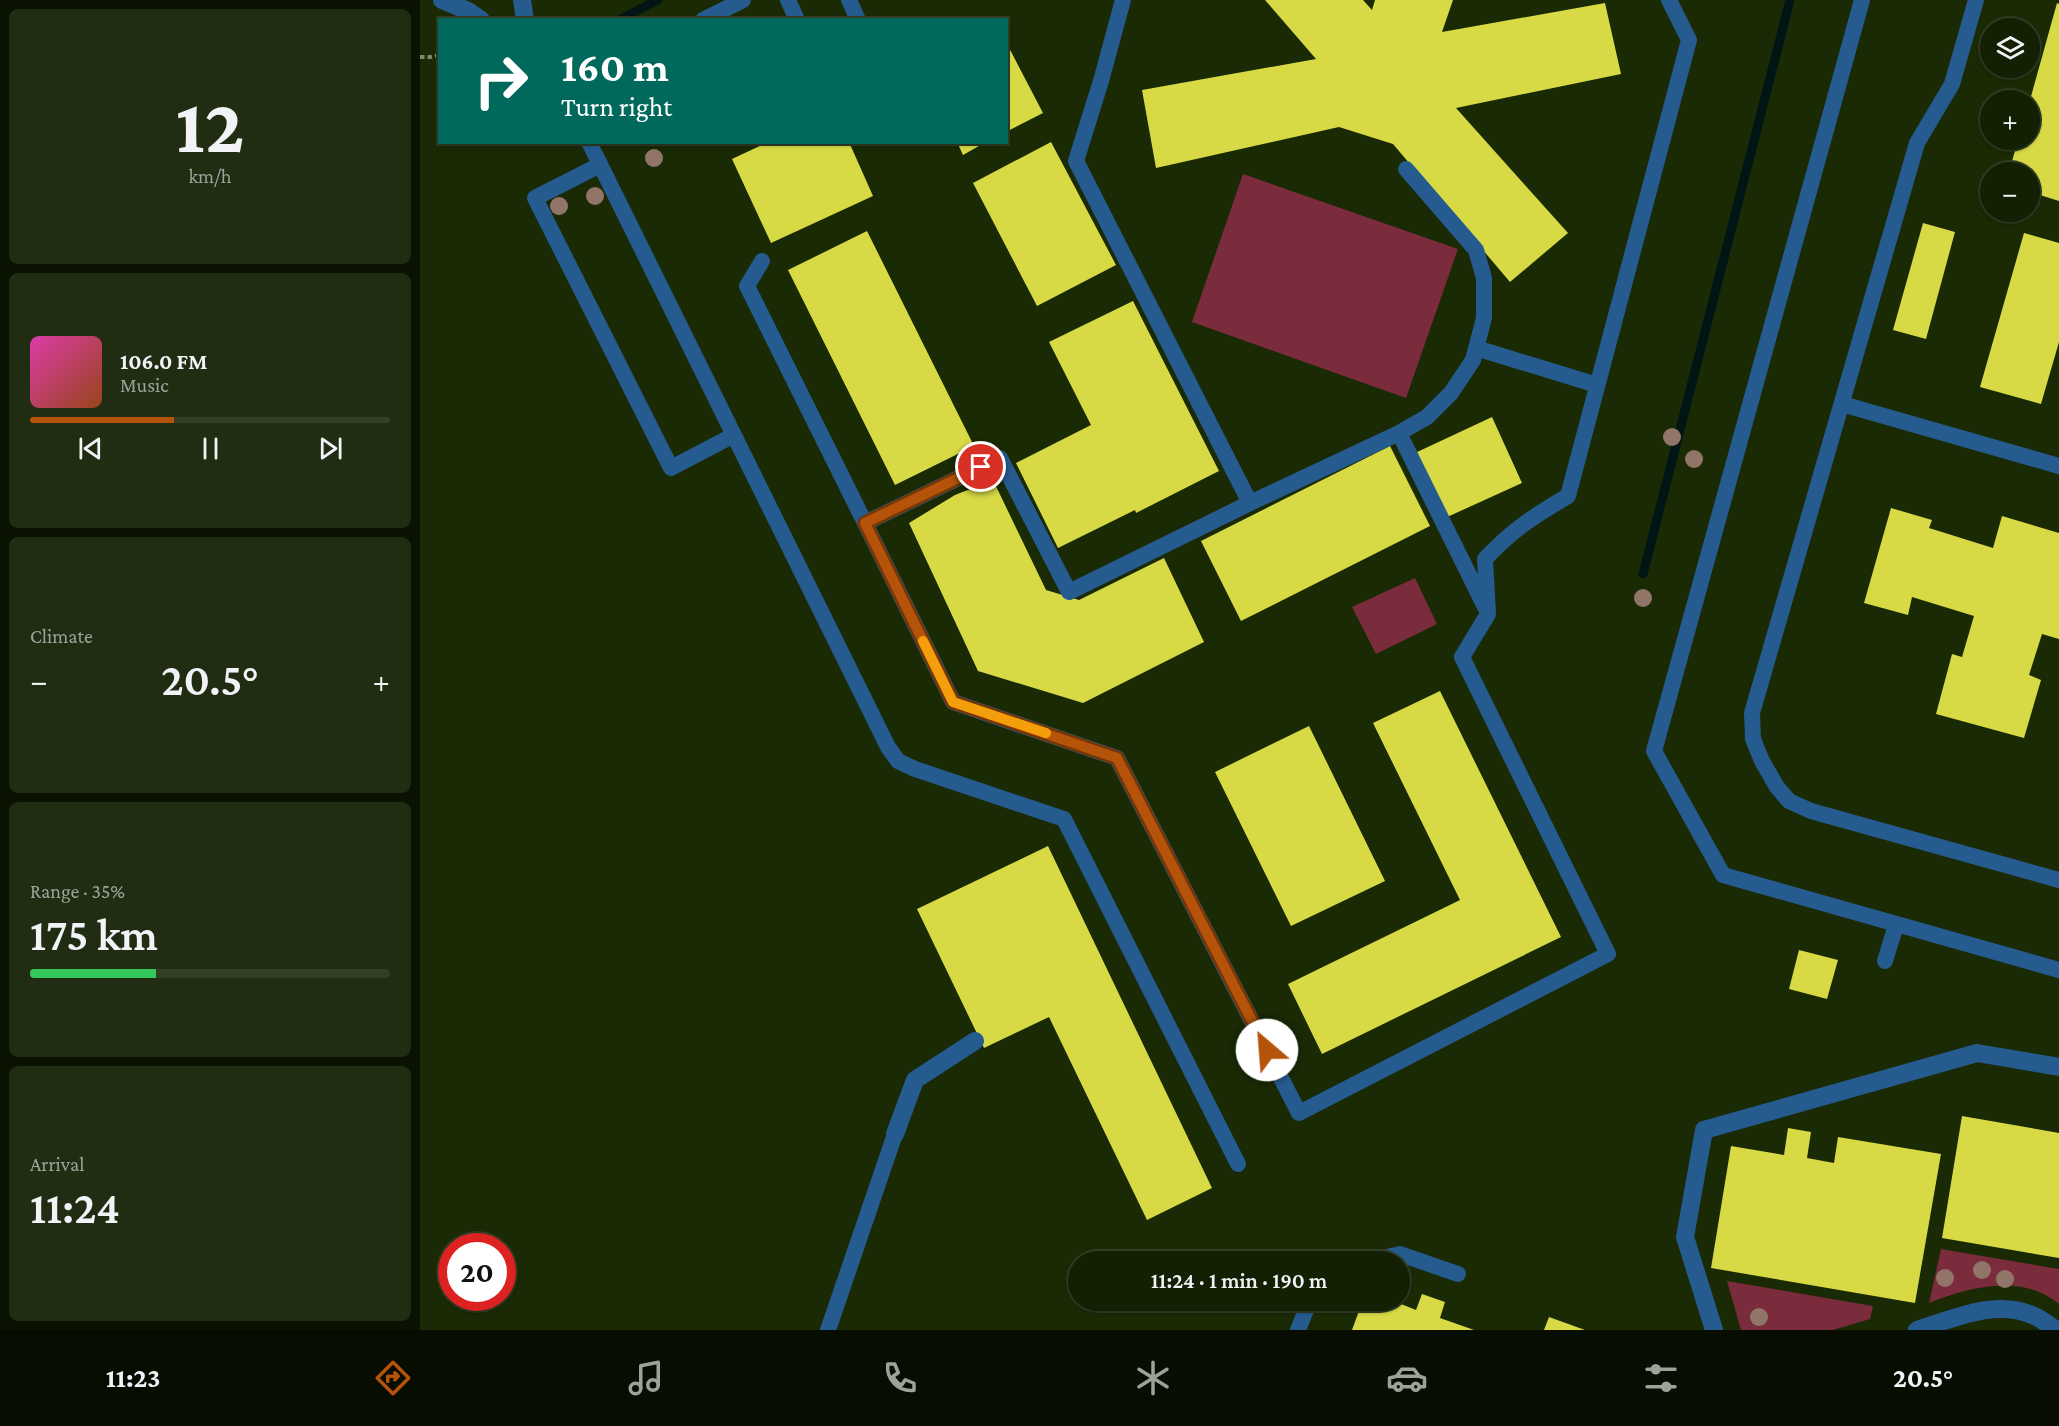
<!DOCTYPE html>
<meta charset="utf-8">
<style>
:root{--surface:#132003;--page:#202d12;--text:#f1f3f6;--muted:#9da39a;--line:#323e25;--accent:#b45309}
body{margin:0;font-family:"Crimson Pro",serif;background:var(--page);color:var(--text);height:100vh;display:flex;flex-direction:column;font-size:22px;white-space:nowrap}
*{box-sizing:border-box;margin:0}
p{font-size:20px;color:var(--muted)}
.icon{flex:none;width:33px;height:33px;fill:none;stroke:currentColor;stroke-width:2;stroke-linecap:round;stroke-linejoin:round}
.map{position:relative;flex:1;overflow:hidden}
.drawer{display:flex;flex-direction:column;gap:9px;padding:9px;background:#0a1202;width:420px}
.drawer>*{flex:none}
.top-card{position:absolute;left:18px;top:18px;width:570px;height:126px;border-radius:0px;box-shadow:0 2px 4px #0004,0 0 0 2px var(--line);background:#00695c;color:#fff;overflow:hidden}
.controls{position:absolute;left:1560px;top:18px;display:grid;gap:12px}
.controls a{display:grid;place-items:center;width:60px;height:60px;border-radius:50%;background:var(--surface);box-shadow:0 2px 4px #0004,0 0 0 2px var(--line);font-size:30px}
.speed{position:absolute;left:18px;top:1233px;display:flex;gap:12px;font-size:30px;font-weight:700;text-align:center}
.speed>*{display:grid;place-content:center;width:78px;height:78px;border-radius:50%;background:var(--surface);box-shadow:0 2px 4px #0004,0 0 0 2px var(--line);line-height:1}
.speed .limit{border:9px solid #d22;background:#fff;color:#111}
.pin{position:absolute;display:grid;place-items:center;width:51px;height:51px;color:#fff;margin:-26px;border:3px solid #fff;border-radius:50%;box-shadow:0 2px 6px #0007}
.me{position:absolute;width:66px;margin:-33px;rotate:333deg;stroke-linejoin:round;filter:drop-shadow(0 0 4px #0008)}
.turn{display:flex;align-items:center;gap:21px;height:126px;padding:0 24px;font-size:27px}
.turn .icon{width:78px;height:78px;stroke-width:2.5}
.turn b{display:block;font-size:42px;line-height:51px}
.big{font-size:45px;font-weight:600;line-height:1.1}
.drawer .widget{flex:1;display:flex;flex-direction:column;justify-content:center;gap:9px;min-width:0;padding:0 21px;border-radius:9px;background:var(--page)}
.drawer .dial{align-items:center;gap:0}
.dial b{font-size:78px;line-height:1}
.song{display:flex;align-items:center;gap:18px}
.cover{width:72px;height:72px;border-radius:9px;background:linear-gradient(135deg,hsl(320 70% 55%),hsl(20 70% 35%))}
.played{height:6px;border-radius:3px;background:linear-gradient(90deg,var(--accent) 40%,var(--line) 40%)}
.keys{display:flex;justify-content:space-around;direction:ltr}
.heat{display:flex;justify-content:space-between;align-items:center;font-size:33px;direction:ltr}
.charge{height:9px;border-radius:4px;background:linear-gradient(90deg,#34c759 35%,var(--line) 0)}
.trip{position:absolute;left:648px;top:1251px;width:342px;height:60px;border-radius:30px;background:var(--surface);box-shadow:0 2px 4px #0004,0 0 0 2px var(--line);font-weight:600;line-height:60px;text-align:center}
.menu{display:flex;height:96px;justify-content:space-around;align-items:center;background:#080d01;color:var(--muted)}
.menu .icon{width:42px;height:42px}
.menu .current{color:var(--accent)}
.menu b{font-size:27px;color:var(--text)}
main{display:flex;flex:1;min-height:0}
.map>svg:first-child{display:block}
</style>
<main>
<section class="drawer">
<div class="widget dial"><b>12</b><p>km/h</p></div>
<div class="widget">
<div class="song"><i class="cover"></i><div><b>106.0 FM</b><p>Music</p></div></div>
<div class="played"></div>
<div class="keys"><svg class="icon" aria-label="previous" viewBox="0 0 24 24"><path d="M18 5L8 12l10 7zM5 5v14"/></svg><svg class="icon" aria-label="pause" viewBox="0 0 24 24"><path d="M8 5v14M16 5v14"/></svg><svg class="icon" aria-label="next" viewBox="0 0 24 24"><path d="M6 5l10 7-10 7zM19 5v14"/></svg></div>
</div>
<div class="widget"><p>Climate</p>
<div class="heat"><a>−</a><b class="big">20.5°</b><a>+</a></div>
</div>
<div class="widget"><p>Range · 35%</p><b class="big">175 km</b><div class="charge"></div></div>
<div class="widget"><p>Arrival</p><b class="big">11:24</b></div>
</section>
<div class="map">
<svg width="1639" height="1330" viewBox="0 0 1639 1330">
<rect width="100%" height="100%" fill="#192a04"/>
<path fill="#7a2b3c" d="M823,174L1038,249L986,398L772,322Z
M995,578L1017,624L956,654L932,607Z
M1521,1249L1639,1269V1304C1602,1273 1549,1287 1509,1303Z
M1307,1281L1453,1306L1450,1319L1413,1330H1321Z"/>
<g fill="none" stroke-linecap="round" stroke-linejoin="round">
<path stroke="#001514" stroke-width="9" d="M199,20L238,0
M1223,574L1370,0"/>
</g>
<path fill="#d8da45" d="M845,0H943L952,10L955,0H1033L1022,32L1185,3L1201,74L1036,108L1148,233L1090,282L973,144L919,127L736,168L722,90L896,59Z
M1637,3L1639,4V201L1610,192V172H1589L1598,140H1610V100Z
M586,42L623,113L586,132Z
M348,142H429L453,196L351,243L312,159Z
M537,142H566L543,155Z
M631,142L696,265L617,306L553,183Z
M1503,223L1535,232L1506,339L1473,330Z
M447,231L554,446L475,485L368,270Z
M1604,233L1639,243V342L1621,404L1560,387Z
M713,301L799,471L716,513L715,510L638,548L596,463L671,425L629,342Z
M1072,417L1102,483L1025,518L995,453Z
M970,446L1010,526L821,621L781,541Z
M573,480L626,590L659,600L744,558L784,642L663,703L558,671L489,523L535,495Z
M1471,508L1512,520L1509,528L1573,548L1582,516L1639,533V639L1622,634L1609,675L1621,680L1604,738L1516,714L1532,654L1542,657L1554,616L1492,597L1488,615L1444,603Z
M1020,691L1141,937L902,1054L868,984L1040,900L953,723Z
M889,726L965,881L871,926L795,772Z
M628,846L792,1188L727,1220L629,1017L564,1048L497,909Z
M1379,950L1418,960L1407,999L1369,989Z
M1542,1116L1639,1133V1258L1522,1238Z
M1368,1128L1391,1132L1387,1158L1414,1163L1418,1137L1521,1154L1495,1303L1291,1268L1311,1146L1364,1155Z
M1002,1294L1025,1302L1020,1318L1054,1330H932L943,1300H971L996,1310Z
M1129,1317L1165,1330H1124Z"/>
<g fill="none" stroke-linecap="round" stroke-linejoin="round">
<path stroke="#7b8a6c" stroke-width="4" stroke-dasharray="4.5 3" stroke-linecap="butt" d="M0,57H10L20,55"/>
<path stroke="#265b8f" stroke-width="16" d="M368,0L377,20
M429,0L438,20
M1442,0L1234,751L1303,875L1639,970
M1556,0L1532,84L1497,143L1332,713L1333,739L1342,761L1357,787L1369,801L1391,811L1639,880
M283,20L323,0
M169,142L468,747L478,761L495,769L644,819L818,1164
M180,165L115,198L251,468L314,435
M986,169L1056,250L1064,278V318L1053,360L1031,393L1007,417L979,433L1065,607
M342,261L327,286L445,523L580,458L649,592L830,503L656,161L681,81L703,0
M1056,348L1177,385
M1422,404L1639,466
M830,503L979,433
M445,523L533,702L697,758L879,1113L1188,954L1042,657L1068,614L1065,559C1092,530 1114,516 1148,496L1269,40L1249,0
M1465,961L1476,925
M946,1262L980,1254L1038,1274
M408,1330L475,1134
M878,1330L890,1300"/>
<path stroke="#265b8f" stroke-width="18" d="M22,0L48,11L61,20
M102,0L105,20
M475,1134L495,1080L555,1041
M1294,1330L1265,1237L1284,1130L1557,1053L1639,1067
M1497,1330C1533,1319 1575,1299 1612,1315C1620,1318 1629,1325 1636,1330"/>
</g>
<g fill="#927569">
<circle cx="234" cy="158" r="9"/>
<circle cx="175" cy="196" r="9"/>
<circle cx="139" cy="206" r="9"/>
<circle cx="1252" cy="437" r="9"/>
<circle cx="1274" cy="459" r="9"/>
<circle cx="1223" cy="598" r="9"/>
<circle cx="1562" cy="1270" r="9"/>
<circle cx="1525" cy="1278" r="9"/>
<circle cx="1585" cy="1279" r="9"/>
<circle cx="1339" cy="1317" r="9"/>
</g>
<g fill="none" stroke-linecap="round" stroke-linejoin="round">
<defs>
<path id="route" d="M561,467L445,523L533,702L697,758L847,1050"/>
</defs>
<use href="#route" stroke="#753606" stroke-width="15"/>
<use href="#route" stroke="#b45309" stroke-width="10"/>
<path stroke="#f59e0b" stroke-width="10" d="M503,641L533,702L626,733"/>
</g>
</svg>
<div class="controls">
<a><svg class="icon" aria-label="layers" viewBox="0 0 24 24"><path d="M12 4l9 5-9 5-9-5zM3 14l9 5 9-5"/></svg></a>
<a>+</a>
<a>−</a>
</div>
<div class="speed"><div class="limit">20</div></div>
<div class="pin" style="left:561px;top:467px;background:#d93025"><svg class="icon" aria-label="arrive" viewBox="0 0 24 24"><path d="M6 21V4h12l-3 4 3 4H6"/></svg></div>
<svg class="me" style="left:847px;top:1050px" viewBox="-20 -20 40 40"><circle r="19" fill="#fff"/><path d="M0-13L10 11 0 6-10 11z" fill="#b45309"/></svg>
<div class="trip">11:24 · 1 min · 190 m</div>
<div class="top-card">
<div class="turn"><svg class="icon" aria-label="right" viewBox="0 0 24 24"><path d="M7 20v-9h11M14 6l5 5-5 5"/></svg><div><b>160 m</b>Turn right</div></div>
</div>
</div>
</main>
<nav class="menu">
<b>11:23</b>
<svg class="icon current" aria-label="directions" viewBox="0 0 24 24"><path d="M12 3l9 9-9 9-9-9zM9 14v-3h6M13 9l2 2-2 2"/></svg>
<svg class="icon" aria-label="music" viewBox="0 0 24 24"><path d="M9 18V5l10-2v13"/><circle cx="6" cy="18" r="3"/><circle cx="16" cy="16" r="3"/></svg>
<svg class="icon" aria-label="phone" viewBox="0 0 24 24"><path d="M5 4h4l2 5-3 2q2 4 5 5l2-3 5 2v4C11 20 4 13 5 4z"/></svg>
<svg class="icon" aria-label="climate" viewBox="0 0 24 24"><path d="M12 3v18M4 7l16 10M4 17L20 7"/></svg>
<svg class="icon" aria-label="car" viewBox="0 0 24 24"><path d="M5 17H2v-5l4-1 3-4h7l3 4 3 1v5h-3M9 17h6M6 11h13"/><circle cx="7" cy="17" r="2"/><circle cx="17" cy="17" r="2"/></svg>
<svg class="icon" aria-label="filters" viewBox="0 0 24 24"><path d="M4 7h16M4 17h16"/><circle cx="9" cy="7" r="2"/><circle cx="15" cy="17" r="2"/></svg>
<b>20.5°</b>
</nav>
